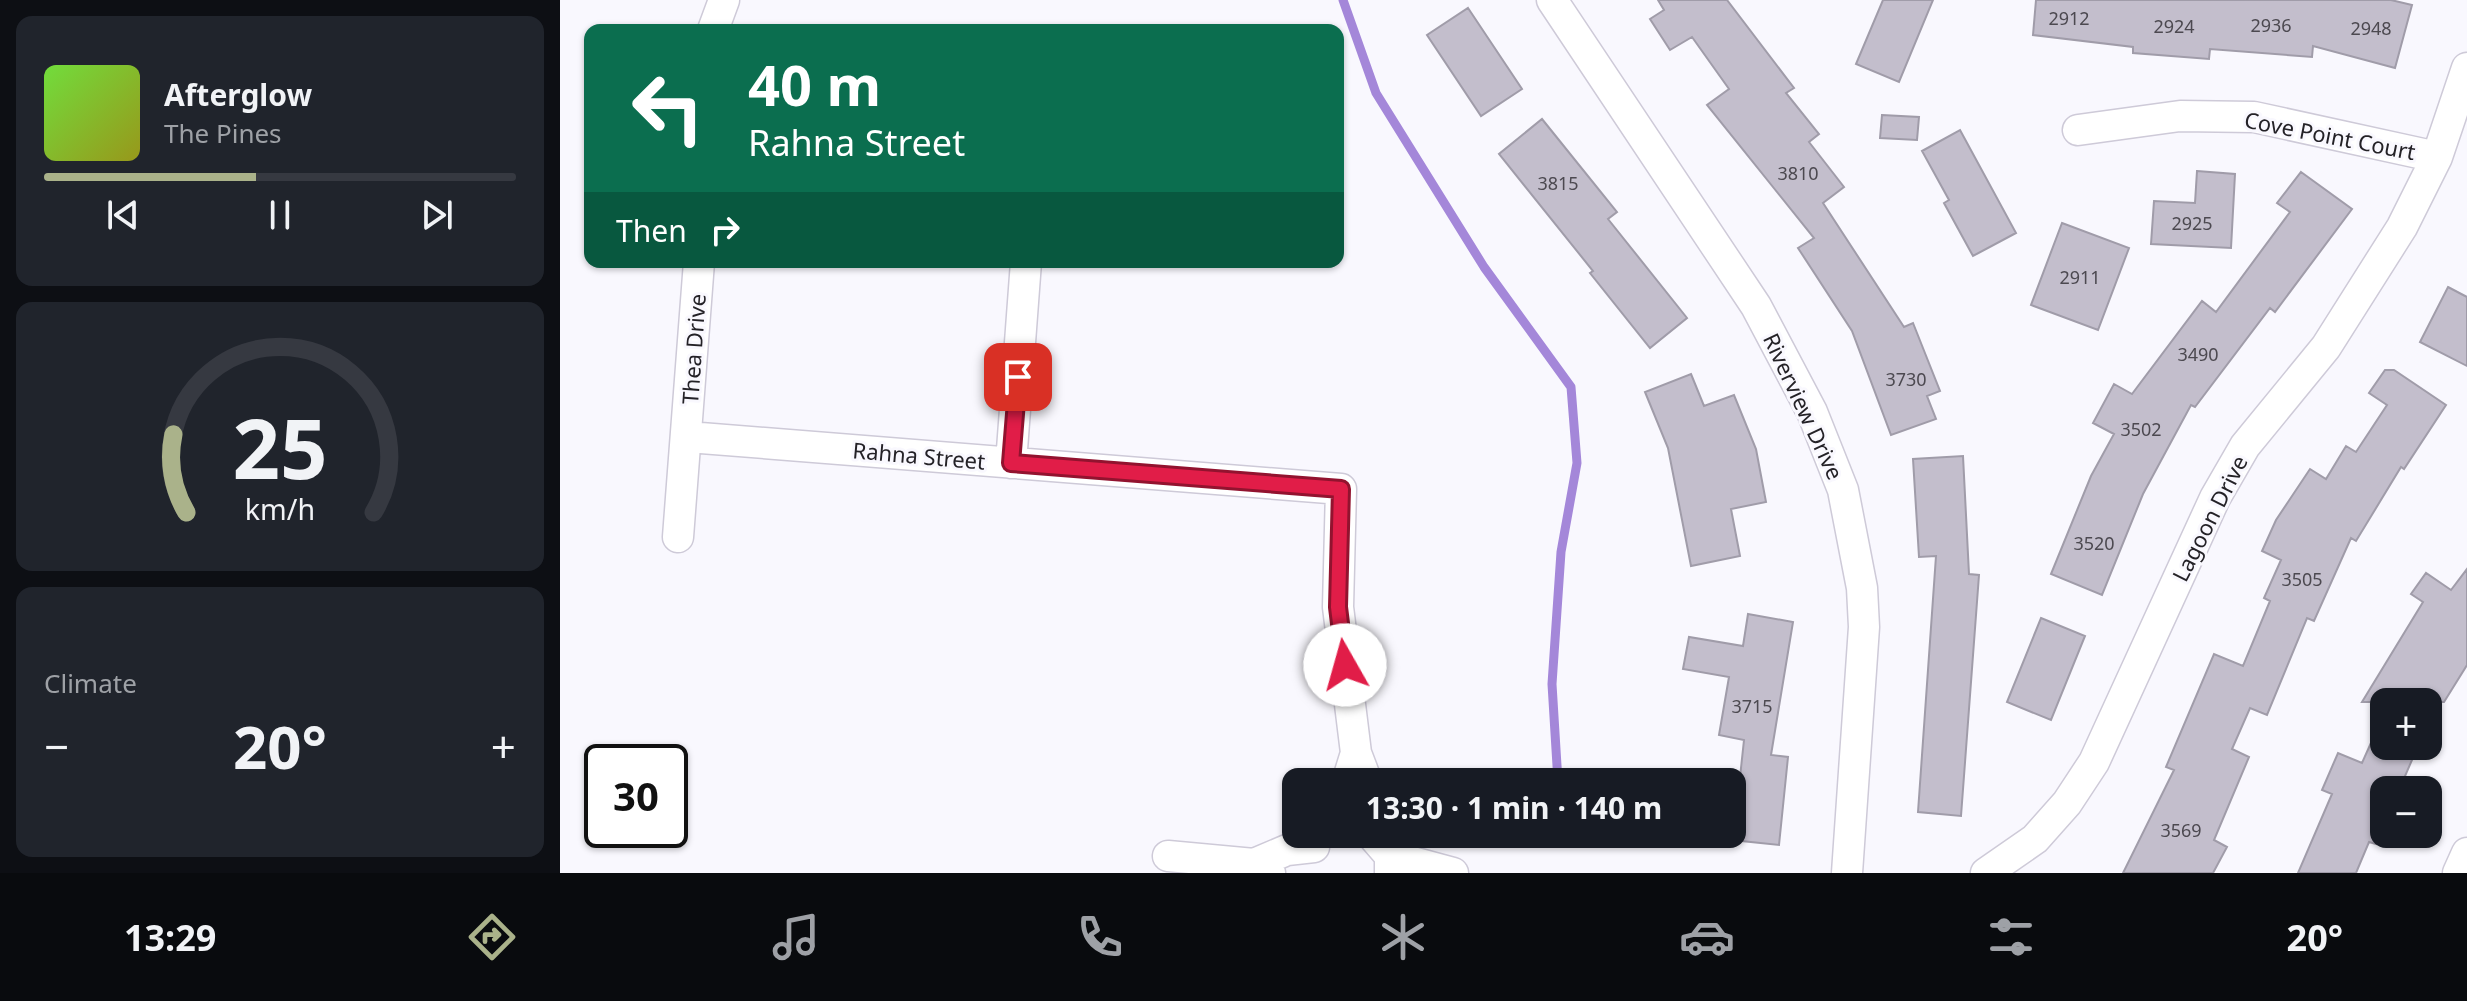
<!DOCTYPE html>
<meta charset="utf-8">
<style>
:root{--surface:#171b24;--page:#20242c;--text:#f1f3f6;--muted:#9ea1a6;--line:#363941;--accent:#aab28a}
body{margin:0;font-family:"Noto Sans",sans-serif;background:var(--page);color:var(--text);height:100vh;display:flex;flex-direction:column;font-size:30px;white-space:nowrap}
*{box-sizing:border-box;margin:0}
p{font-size:26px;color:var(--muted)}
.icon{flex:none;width:44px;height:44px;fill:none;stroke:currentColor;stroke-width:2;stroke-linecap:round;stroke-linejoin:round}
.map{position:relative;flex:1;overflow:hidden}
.panel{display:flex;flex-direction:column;gap:16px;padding:16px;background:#0d0f14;width:560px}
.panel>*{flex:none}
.hud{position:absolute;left:24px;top:24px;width:760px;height:244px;border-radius:16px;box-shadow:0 2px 6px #0004;background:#0b6e4f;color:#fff;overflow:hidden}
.tools{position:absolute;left:1810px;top:688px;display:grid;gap:16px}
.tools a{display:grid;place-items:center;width:72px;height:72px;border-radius:16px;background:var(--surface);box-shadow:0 2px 6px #0004;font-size:40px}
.speed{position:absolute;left:24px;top:744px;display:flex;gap:16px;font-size:40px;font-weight:700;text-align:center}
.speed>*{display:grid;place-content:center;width:104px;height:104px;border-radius:50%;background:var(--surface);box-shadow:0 2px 6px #0004;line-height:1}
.speed .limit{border:4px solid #111;border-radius:12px;background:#fff;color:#111}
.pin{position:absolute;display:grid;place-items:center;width:68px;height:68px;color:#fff;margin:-34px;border-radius:16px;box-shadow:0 4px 12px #0006}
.me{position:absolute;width:88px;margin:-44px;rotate:353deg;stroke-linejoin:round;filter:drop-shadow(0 0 6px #0008)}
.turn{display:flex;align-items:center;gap:28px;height:168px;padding:0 32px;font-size:36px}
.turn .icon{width:104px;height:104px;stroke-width:2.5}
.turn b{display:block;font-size:56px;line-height:68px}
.then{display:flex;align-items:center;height:76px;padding:0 32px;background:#0003;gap:16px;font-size:30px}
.big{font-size:60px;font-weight:700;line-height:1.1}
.panel .widget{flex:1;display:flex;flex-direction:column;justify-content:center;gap:12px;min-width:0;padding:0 28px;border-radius:16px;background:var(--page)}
.panel .dial{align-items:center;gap:0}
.dial svg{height:208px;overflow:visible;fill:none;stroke:var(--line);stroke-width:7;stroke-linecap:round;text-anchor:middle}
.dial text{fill:var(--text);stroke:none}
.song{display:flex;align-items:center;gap:24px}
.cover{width:96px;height:96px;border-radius:12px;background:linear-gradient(135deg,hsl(100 70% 55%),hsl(60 70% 35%))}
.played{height:8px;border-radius:4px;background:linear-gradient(90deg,var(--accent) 45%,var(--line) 45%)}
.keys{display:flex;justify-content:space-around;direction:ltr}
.heat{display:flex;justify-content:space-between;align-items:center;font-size:44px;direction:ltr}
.trip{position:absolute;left:722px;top:768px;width:464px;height:80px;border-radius:16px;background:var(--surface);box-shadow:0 2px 6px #0004;font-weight:700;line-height:80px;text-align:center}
.tab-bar{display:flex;height:128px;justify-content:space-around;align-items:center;background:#090b0e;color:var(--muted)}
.tab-bar .icon{width:56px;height:56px}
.tab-bar .active{color:var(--accent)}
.tab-bar b{font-size:36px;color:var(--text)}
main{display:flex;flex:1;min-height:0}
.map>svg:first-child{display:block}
</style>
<main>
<section class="panel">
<div class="widget">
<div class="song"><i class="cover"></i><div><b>Afterglow</b><p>The Pines</p></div></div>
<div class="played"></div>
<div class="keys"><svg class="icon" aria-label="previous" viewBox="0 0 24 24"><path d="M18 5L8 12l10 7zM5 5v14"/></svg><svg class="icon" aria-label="pause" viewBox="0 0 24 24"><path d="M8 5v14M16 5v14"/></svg><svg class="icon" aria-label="next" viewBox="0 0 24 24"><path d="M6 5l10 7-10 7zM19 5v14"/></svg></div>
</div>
<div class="widget dial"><svg viewBox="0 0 100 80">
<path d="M14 69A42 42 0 1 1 86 69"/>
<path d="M14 69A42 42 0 0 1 9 39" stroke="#aab28a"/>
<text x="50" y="56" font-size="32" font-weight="700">25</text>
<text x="50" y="72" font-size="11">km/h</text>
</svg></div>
<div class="widget"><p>Climate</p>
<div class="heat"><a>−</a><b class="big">20°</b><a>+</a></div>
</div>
</section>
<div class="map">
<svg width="1907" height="873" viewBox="0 0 1907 873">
<rect width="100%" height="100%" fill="#f9f8fe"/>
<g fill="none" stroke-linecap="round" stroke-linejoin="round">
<path stroke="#a487d9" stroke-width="9" d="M783,0L816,93L924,267L1011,387L1017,463L1001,552L992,684L998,782"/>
</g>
<path fill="#c3becc" stroke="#a09ca9" stroke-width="2" d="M1098,0H1167L1234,88L1226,93L1259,134L1249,142L1284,187L1263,203L1344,327L1353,323L1380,391L1367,396L1376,419L1331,435L1292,331L1238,248L1254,238L1147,105L1169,89L1132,37L1110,50L1090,19L1104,10Z
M1323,0H1373L1339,82L1296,64Z
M1476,0H1831L1852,5L1835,68L1753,46L1752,57L1650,49L1649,59L1573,53V47L1473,35Z
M908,8L962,89L921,116L867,35Z
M1322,115L1359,117L1357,140L1320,138Z
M982,119L1057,212L1048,219L1127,318L1090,348L1030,273L1033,271L939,154Z
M1400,130L1456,233L1413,256L1384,203L1389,200L1362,151Z
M1637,171L1675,174L1671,248L1591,244L1594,201L1635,203Z
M1741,172L1792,209L1715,312L1710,308L1635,407L1631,405L1583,494L1542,595L1491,574L1531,476L1554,434L1533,423L1554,384L1572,394L1642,301L1656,312L1730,212L1717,203Z
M1502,223L1569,248L1538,330L1471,305Z
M1888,287L1907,297V366L1860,342Z
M1825,370H1834L1886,405L1844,469L1841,467L1796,541L1791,538L1754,621L1747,618L1707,715L1690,708L1672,749L1689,757L1654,840L1667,847L1653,873H1563L1614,770L1606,767L1654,654L1683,666L1710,601L1704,598L1721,560L1702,551L1716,520L1750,469L1766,479L1786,446L1796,452L1827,405L1809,393Z
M1131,374L1144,406L1174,395L1196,449L1206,502L1171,509L1180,556L1131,566L1108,448L1085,392Z
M1403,456L1409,574L1419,575L1401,816L1358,812L1376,556L1359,557L1353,459Z
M1907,569V665L1884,702H1802L1863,602L1851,594L1866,573L1891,590Z
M1188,614L1233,622L1211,755L1228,757L1219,845L1172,840V795L1178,796L1184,740L1159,735L1169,677L1123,669L1129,637L1183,646Z
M1481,618L1525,636L1491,720L1447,702Z
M1814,736L1824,740V746H1838L1855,753L1839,790H1824V825L1816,844L1809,842L1796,873H1738L1772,794L1762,790L1778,753L1802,763Z"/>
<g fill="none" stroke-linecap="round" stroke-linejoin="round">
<defs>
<path id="minor" d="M992,0L1196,306L1252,412L1283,490L1302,588L1304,627L1287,873
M153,30L164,0
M1518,130L1620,116L1694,117L1877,157
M128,437L781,489L778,607L796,753
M451,463L466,262
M118,537L139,262
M787,782L796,753L807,782
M811,834L830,856V873
M608,856L694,864
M830,856L893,873
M710,873L694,864L727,850L754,847
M1426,873L1475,839L1507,803L1534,762L1655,498L1685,446L1766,347L1842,227L1877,157L1907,68
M1898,873L1907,853"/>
</defs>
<use href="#minor" stroke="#cecad8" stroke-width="33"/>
<use href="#minor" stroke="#fff" stroke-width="30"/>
</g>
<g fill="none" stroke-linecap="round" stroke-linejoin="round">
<defs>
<path id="route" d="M458,377L451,463L781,489L778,607L785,665"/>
</defs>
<use href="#route" stroke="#92132f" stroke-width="20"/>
<use href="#route" stroke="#e11d48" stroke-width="14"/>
</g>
<g text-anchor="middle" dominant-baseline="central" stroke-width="6" stroke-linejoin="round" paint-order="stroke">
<g font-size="18" fill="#4c4950">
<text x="1509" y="18">2912</text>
<text x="1711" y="25">2936</text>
<text x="1614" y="26">2924</text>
<text x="1811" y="28">2948</text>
<text x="1238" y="173">3810</text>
<text x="998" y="183">3815</text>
<text x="1632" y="223">2925</text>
<text x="1520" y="277">2911</text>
<text x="1638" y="354">3490</text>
<text x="1346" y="379">3730</text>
<text x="1581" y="429">3502</text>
<text x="1534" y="543">3520</text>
<text x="1742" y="579">3505</text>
<text x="1192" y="706">3715</text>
<text x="1621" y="830">3569</text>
</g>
<g font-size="22" fill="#242227" stroke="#f9f8fe">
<text transform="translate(1770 135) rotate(11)">Cove Point Court</text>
<text transform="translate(133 349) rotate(-86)">Thea Drive</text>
<text transform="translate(1244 406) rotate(65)">Riverview Drive</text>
<text transform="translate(359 455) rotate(5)">Rahna Street</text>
<text transform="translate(1649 518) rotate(-63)">Lagoon Drive</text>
</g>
</g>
</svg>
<div class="tools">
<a>+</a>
<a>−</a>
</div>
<div class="speed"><div class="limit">30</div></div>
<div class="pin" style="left:458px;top:377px;background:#d93025"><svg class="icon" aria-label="arrive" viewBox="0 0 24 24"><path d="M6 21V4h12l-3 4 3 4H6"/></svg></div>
<svg class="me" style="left:785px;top:665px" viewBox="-20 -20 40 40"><circle r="19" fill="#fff"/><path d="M0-13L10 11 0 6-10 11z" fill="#e11d48"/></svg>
<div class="trip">13:30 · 1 min · 140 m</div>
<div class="hud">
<div class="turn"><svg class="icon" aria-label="left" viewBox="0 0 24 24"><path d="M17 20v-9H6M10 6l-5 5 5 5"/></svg><div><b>40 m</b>Rahna Street</div></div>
<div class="then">Then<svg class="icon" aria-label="right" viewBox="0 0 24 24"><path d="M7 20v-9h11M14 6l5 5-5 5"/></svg></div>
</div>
</div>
</main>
<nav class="tab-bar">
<b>13:29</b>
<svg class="icon active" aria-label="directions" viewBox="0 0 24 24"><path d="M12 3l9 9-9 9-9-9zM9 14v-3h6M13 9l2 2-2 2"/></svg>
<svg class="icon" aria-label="music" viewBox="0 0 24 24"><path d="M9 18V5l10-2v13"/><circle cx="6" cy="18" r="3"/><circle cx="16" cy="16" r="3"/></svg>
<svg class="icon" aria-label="phone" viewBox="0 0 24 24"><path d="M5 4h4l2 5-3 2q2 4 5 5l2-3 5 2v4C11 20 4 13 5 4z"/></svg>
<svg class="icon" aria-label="climate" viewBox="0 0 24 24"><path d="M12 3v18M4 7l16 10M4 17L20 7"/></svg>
<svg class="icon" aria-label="car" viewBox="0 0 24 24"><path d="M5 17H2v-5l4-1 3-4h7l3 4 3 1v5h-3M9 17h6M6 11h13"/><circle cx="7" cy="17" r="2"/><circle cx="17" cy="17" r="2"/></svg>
<svg class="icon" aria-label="filters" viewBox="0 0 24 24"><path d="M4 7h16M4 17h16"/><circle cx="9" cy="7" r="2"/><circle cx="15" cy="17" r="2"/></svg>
<b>20°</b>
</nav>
